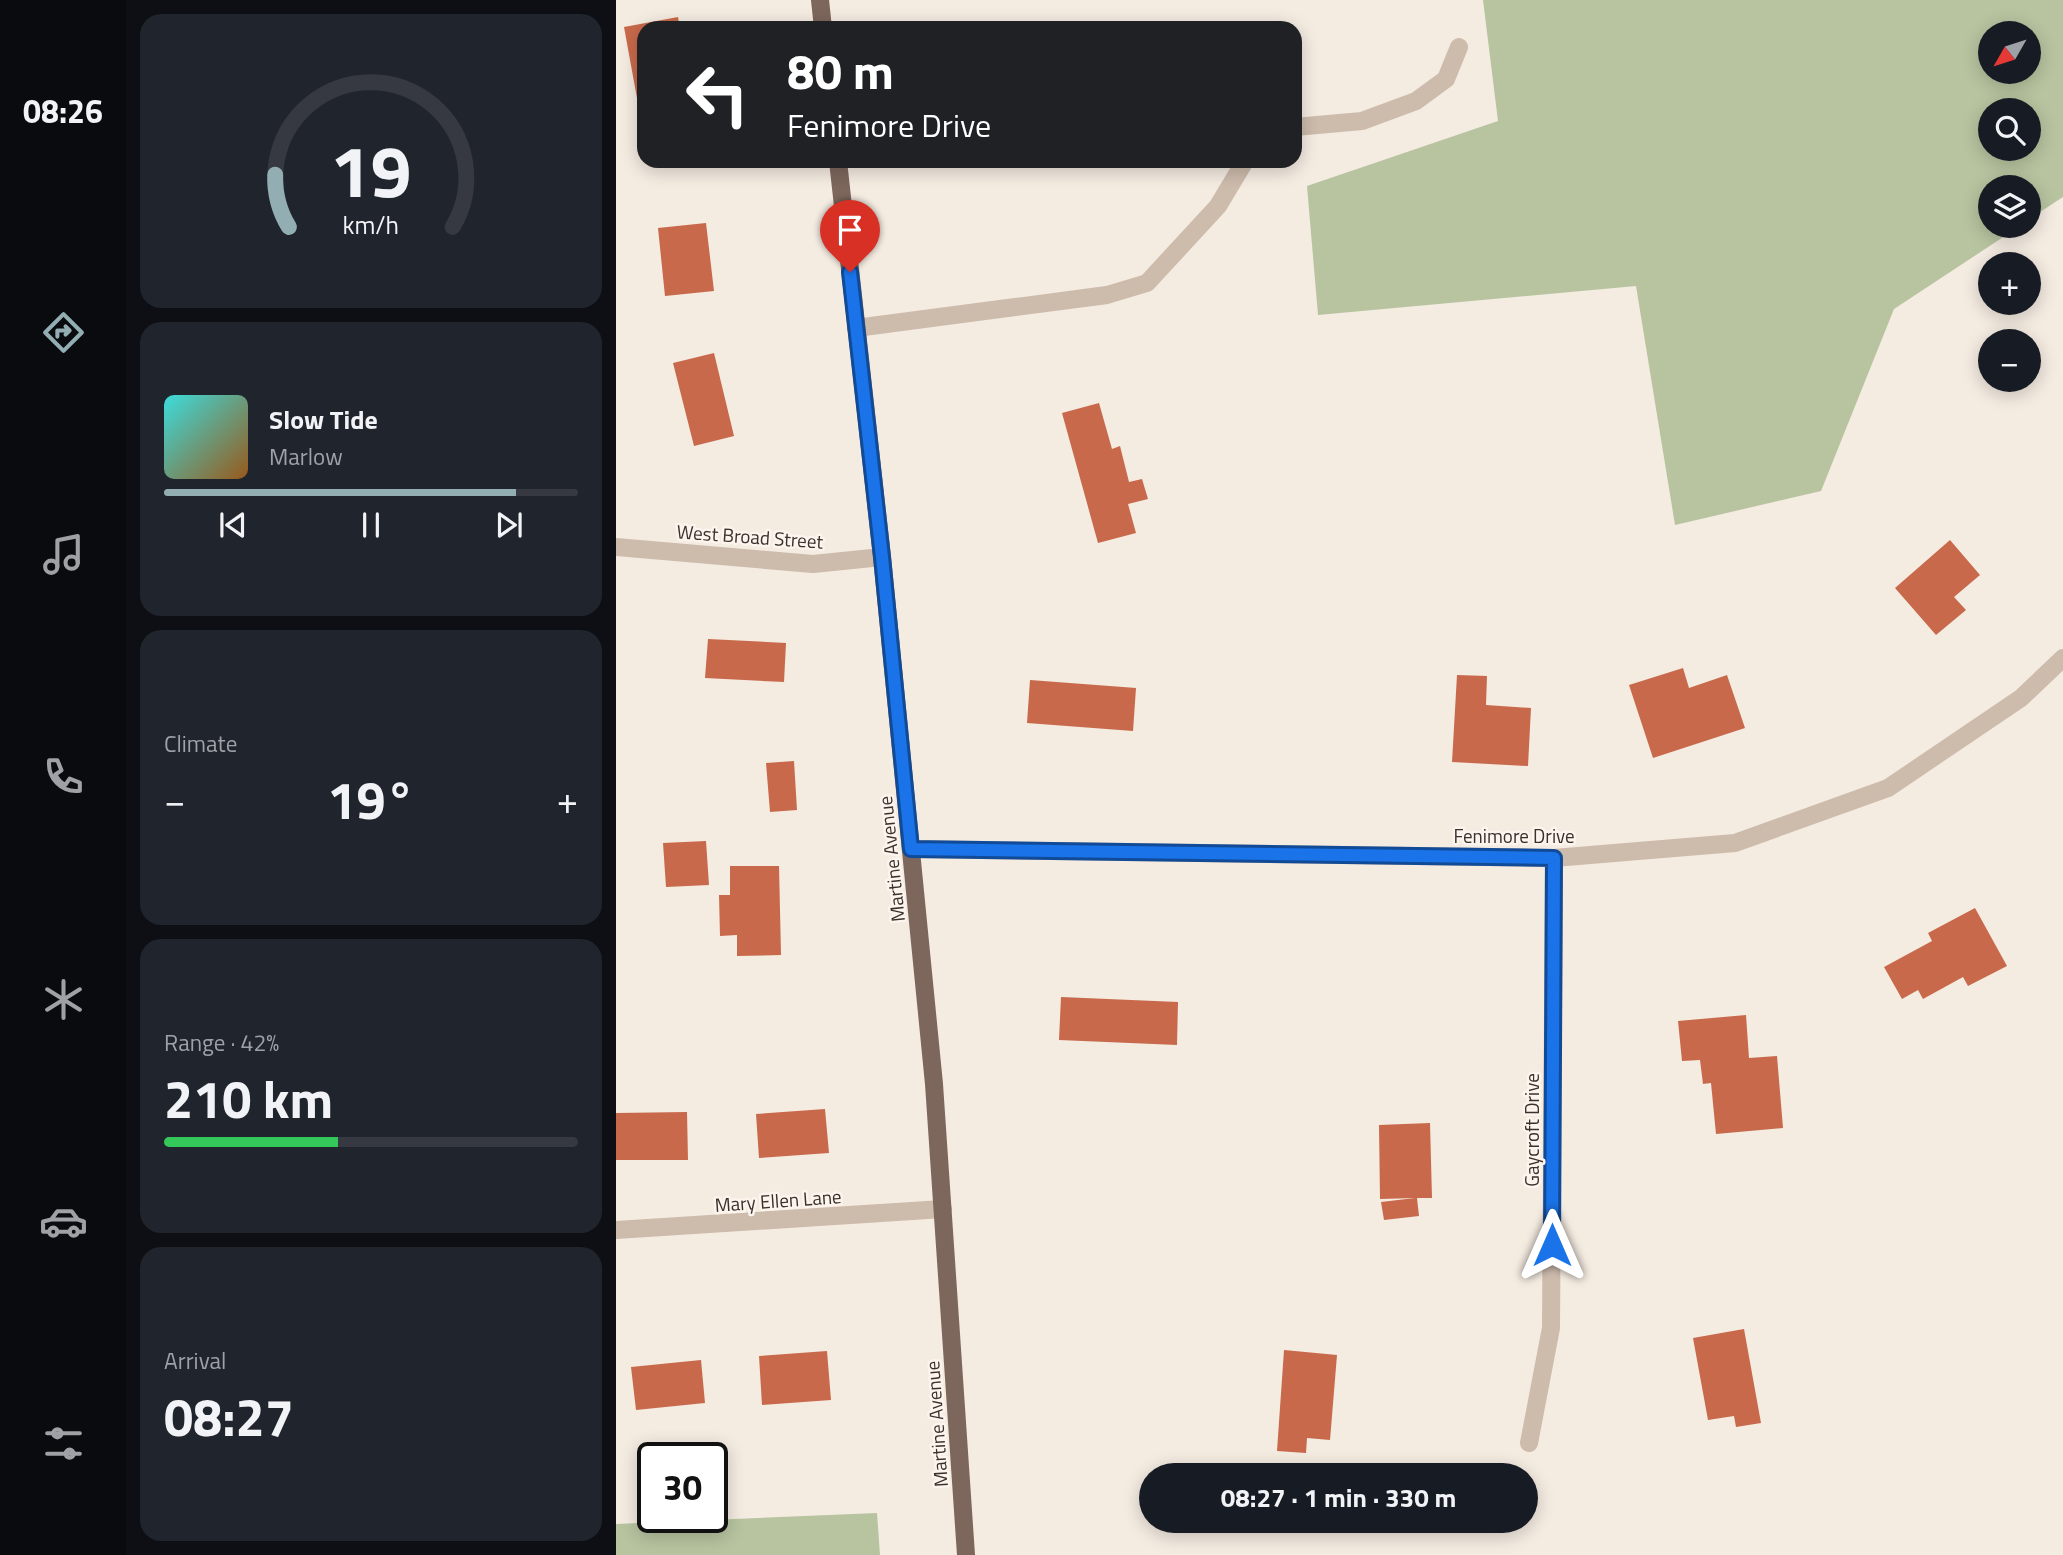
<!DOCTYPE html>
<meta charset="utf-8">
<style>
:root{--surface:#171b24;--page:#20242c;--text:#f1f3f6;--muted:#9ea1a6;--line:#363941;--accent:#92aeb2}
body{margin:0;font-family:"Titillium Web",sans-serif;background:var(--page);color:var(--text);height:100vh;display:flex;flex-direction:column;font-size:26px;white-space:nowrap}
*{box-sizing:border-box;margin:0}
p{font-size:23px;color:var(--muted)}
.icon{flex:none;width:38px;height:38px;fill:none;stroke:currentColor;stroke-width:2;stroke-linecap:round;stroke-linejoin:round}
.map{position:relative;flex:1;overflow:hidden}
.details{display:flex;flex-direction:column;gap:14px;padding:14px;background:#0d0f14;width:490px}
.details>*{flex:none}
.banner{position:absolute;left:21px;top:21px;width:665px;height:147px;border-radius:21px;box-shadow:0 4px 18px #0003;background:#202124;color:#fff;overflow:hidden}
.needle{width:46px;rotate:231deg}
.tools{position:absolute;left:1362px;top:21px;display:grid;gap:14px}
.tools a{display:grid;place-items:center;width:63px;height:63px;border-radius:50%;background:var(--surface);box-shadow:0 4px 18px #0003;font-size:35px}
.speed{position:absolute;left:21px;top:1442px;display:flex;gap:14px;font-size:35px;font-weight:700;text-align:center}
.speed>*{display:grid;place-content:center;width:91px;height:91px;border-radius:50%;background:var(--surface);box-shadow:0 4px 18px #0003;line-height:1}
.speed .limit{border:4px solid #111;border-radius:10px;background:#fff;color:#111}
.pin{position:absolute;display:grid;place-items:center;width:60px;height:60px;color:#fff;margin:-72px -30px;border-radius:50% 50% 50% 0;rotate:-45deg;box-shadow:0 0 7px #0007}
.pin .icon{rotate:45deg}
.me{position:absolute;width:77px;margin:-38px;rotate:0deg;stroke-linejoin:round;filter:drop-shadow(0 0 5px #0008)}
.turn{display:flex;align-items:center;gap:24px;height:147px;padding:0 35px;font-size:32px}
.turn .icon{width:91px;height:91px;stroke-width:2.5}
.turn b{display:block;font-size:49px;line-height:60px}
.big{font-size:52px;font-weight:700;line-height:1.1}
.details .card{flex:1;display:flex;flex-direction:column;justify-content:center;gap:10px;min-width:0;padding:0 24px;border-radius:21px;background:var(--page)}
.details .dial{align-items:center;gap:0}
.dial svg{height:182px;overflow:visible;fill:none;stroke:var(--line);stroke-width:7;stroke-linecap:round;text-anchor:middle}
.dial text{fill:var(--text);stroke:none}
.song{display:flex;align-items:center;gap:21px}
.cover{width:84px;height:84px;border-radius:10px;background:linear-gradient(135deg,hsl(180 70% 55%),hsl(30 70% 35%))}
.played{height:7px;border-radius:4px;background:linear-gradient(90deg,var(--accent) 85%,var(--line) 85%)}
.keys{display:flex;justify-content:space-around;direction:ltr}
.heat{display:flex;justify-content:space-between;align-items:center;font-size:38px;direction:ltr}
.charge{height:10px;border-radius:5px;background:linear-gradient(90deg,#34c759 42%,var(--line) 0)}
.trip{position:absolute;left:523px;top:1463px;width:399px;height:70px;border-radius:35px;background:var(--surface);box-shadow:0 4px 18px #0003;font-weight:700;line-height:70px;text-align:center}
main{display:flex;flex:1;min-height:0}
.dock{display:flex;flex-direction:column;width:126px;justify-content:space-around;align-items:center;background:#090b0e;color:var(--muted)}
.dock .icon{width:49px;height:49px}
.dock .selected{color:var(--accent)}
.dock b{font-size:32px;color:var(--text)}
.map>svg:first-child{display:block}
</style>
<main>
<nav class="dock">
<b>08:26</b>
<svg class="icon selected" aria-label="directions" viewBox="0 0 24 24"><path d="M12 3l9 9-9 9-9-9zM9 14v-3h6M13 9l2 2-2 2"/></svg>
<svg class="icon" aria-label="music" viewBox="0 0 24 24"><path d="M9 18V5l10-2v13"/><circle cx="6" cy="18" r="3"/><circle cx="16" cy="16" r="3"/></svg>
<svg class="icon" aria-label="phone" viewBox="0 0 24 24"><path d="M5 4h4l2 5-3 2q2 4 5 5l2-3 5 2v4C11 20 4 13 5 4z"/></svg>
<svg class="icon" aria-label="climate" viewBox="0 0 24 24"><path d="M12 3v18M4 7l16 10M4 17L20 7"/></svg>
<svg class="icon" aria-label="car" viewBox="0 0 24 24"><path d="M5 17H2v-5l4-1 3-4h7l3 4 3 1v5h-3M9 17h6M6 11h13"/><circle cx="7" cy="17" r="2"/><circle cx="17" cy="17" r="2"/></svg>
<svg class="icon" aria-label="filters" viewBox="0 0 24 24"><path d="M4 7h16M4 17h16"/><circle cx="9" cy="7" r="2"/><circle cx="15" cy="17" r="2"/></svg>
</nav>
<section class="details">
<div class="card dial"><svg viewBox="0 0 100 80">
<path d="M14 69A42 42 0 1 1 86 69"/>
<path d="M14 69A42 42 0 0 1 8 46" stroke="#92aeb2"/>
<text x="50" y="56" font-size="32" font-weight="700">19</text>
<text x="50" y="72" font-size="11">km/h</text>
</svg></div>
<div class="card">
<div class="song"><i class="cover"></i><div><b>Slow Tide</b><p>Marlow</p></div></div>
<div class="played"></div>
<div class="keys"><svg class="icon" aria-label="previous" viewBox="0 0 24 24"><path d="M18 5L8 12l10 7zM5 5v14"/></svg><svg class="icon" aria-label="pause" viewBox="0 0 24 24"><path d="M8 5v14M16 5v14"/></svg><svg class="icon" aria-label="next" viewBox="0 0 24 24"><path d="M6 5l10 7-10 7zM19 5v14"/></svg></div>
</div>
<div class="card"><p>Climate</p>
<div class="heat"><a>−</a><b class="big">19°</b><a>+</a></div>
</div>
<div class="card"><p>Range · 42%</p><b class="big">210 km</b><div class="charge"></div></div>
<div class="card"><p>Arrival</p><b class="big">08:27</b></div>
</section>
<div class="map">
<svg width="1447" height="1555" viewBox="0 0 1447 1555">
<rect width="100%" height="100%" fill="#f4ebe1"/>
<path fill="#b8c4a0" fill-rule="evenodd" d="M867,0H1447V197L1412,220V187H1374V226H1404L1278,309L1205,491L1059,525L1020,286L702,315L691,186L882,121ZM1374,33H1412V72H1374ZM1374,110H1412V149H1374Z
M261,1513L264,1555H0V1524Z"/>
<path fill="#c8694b" d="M62,17L64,28H28L27,131L8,27Z
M90,223L98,291L49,296L42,228Z
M98,353L118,436L78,446L57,363Z
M483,403L496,449L504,446L513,482L526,479L532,499L512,504L520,533L482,543L446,413Z
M1334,540L1364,575L1338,597L1350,610L1320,635L1279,588Z
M92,639L170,643L168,682L89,678Z
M1067,668L1073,688L1111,675L1129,728L1037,758L1013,685Z
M841,675L871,676L870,705L915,708L912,766L836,762Z
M414,680L520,688L517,731L411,723Z
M178,761L181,810L154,812L150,763Z
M90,841L93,885L50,887L47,843Z
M114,866H163L165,955L121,956V935L104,936L103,895H114Z
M1359,908L1391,966L1352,986L1347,977L1307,999L1302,990L1286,999L1268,967L1316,941L1312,933Z
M445,997L562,1002L561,1045L443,1040Z
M1130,1015L1133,1058L1161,1056L1167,1128L1100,1134L1095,1083L1087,1084L1084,1060L1066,1061L1062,1021Z
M209,1109L213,1153L143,1158L140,1114Z
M71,1112L72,1160H0V1113Z
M814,1123L816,1198H801L803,1216L768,1220L765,1202L799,1198L764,1199L763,1125Z
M1128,1329L1145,1423L1120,1427L1118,1416L1092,1420L1077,1338Z
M668,1350L721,1355L714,1440L691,1438L690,1453L661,1451Z
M211,1351L215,1400L146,1405L143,1356Z
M85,1360L89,1403L20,1410L15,1367Z"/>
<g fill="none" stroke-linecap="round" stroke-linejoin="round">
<path stroke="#cdbbac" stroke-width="18" d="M679,127L746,121L800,101L830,79L843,47
M240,328L491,295L531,283L602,206L629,161
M0,547L197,564L266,557
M295,849L938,858L1119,843L1272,788L1405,698L1447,658
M0,1230L327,1209
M913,1443L935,1328L938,858"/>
<path stroke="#7d675c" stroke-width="18" d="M204,0L207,28
M222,161L266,557L318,1084L350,1555"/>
</g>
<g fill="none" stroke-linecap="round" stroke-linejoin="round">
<defs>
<path id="route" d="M234,272L266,557L295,849L938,858L936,1245"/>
</defs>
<use href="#route" stroke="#114b97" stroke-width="18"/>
<use href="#route" stroke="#1a73e8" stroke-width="12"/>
</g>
<g text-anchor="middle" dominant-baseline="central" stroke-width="5" stroke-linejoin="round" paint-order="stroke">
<g font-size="19" fill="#3b302b" stroke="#fbf5ee">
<text transform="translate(134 536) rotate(4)">West Broad Street</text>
<text x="898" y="835">Fenimore Drive</text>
<text transform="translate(275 859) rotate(-96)">Martine Avenue</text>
<text transform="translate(915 1130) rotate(-90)">Gaycroft Drive</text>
<text transform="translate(162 1200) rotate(-4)">Mary Ellen Lane</text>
<text transform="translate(320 1424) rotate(-94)">Martine Avenue</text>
</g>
</g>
</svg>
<div class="tools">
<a><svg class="needle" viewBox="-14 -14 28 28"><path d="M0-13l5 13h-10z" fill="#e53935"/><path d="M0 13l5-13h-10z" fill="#9ea1a6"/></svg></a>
<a><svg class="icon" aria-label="search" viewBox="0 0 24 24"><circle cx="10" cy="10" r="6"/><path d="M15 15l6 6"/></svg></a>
<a><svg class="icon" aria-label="layers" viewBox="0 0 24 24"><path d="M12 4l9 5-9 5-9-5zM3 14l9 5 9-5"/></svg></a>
<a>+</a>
<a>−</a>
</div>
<div class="speed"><div class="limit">30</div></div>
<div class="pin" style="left:234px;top:272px;background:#d93025"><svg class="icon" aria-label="arrive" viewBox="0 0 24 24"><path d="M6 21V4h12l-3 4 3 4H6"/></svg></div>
<svg class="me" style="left:936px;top:1245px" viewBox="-20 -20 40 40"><path d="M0-17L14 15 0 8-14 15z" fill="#1a73e8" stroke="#fff" stroke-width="4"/></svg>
<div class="trip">08:27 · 1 min · 330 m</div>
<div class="banner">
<div class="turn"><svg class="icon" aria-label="left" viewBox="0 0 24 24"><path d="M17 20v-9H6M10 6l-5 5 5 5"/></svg><div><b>80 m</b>Fenimore Drive</div></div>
</div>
</div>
</main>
